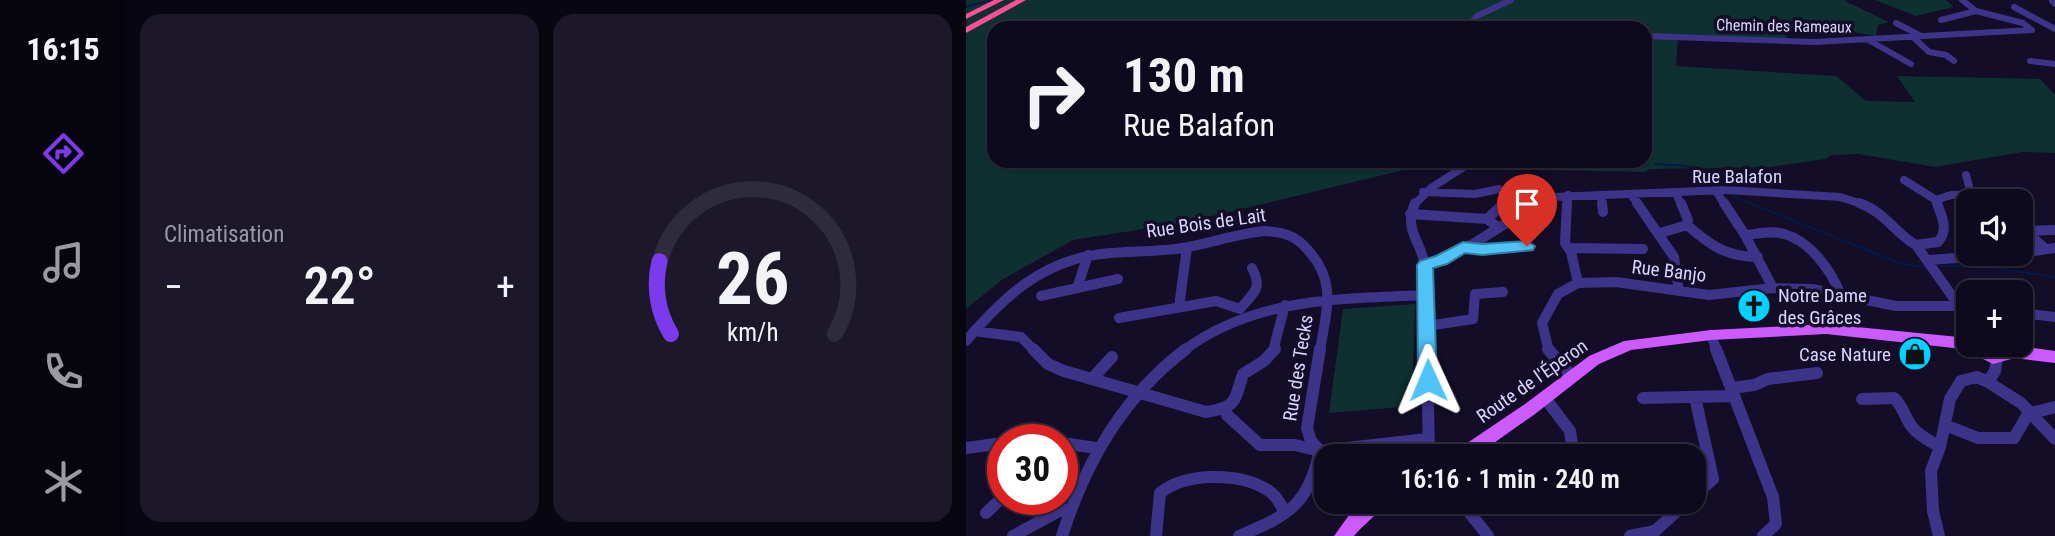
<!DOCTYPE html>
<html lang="fr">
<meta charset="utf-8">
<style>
:root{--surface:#0e0a1d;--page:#1c182a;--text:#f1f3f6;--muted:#9b9aa4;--line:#2e2b3b;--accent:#7c3aed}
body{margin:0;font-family:"Roboto Condensed",sans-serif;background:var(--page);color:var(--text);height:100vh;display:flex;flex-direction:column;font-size:26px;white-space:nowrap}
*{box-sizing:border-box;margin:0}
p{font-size:23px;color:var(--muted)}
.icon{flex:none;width:38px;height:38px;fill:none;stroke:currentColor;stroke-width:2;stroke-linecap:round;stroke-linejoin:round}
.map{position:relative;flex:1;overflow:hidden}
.side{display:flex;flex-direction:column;gap:14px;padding:14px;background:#080610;width:840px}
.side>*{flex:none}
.banner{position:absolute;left:21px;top:21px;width:665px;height:147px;border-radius:21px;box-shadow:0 2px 5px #0004,0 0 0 2px var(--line);background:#0e0a1d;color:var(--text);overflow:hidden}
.buttons{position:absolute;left:990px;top:189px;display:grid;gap:14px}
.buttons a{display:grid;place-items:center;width:77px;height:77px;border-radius:14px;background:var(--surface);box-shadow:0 2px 5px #0004,0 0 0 2px var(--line);font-size:35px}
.speed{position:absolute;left:21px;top:424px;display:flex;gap:14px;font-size:35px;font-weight:700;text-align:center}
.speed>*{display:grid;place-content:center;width:91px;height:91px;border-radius:50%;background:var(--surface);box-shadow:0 2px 5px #0004,0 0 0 2px var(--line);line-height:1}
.speed .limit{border:10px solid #d22;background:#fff;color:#111}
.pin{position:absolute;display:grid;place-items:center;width:60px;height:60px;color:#fff;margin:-72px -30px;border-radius:50% 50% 50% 0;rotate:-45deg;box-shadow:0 0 7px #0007}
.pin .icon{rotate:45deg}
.me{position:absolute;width:77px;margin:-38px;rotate:359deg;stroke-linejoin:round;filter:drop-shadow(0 0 5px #0008)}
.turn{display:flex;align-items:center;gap:24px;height:147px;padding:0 21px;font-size:32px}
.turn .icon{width:91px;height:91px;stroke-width:2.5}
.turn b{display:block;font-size:49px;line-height:60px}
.big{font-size:52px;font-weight:600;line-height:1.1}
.side .tile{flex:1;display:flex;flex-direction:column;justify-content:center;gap:10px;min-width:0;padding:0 24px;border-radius:21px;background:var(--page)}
.side .dial{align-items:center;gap:0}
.dial svg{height:182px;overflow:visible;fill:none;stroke:var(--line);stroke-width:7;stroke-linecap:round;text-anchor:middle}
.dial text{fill:var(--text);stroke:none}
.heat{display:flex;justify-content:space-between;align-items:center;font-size:38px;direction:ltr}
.side .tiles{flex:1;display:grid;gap:14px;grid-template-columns:repeat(2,1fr)}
.trip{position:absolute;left:348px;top:444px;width:392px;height:70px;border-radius:21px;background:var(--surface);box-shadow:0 2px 5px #0004,0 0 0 2px var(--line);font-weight:600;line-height:70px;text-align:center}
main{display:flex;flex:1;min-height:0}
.tab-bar{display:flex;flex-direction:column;width:126px;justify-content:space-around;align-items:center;background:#06040c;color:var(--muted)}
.tab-bar .icon{width:49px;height:49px}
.tab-bar .selected{color:var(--accent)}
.tab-bar b{font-size:32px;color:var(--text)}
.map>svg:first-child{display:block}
</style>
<main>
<nav class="tab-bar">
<b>16:15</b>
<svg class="icon selected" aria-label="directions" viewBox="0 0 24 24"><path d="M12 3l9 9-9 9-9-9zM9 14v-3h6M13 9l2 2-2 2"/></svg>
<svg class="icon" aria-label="music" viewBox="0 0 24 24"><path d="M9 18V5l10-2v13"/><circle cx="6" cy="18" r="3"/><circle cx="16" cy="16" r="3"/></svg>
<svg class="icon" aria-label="phone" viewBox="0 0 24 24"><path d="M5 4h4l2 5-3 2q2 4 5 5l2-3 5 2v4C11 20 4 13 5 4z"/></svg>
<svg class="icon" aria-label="climate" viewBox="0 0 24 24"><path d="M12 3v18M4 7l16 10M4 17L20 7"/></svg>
</nav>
<section class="side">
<div class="tiles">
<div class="tile"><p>Climatisation</p>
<div class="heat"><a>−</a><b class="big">22°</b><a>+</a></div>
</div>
<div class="tile dial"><svg viewBox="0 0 100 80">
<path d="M14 69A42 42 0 1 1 86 69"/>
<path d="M14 69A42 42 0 0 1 9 37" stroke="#7c3aed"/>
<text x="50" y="56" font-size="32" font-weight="700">26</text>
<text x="50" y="72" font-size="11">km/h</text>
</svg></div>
</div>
</section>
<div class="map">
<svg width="1089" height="536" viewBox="0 0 1089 536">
<rect width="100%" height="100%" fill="#130d27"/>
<path fill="#0f3031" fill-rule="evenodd" d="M0,0H881L879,1L923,22L912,25L910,36L835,23L818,39L712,38L710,66L870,76L900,101L949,102L931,76L1074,79L1089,95V153L1056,152L969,167L892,154L866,155L859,159L804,167L684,169L679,172L521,169L471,162L222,222L107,240L37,279L0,309ZM28,28H679V161H28Z
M909,0H980L988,7L950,16Z
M449,304L446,406L363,413L377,309Z"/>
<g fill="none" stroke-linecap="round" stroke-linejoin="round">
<path stroke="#061947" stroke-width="2" d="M0,7L26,0
M689,164C716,166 735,162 750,187
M766,196L933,263L961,268
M975,266L1023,267L1089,277"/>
<path stroke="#3d348a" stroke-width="6" d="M1089,1H1086L1089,4
M1048,7L1089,29
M975,20L1010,11
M930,23L955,36
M501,26L539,28
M500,28L511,16L545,0
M679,36L849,42L1066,30L1057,23L1010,11L996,0
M948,38L963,52L980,55L988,61
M904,41L945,64
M1064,61L1089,64"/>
<path stroke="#3d348a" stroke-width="8" d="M1000,175L1007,201
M938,180L970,200
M750,191L759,205
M457,192L509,194L533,189L555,205
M710,193L715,205
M635,195L636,205
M666,196L673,205
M448,205L465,188L507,161
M569,205L587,197L760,190L874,197L899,205
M601,205L602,195
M972,205L970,200L985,195L1051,194"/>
<path stroke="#3d348a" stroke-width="10" d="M449,203C437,232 456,241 459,267C462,294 460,323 461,351
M553,203L561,209
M601,203L599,243L605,252L612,283
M636,203L637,212
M671,203L708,257L713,291
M758,203L779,235L807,288
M893,203C918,211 929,233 950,245L1003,320
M444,214L521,219L533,228
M521,219L536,205
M721,225C744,245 760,257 792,257
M1055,228L1080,249
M1060,231L1089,230
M694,233L721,225L722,220L715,203
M779,235C791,234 806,230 818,234C844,241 864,269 874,293
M950,245L972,242C983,229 976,218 971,203
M497,248L516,250L561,246
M603,248L677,249
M1055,253L1089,248
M963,260L1046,254
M459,265L507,244L572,203
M111,288L122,255
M75,296L152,279
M213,307L221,247
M274,309C288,292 297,289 286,268
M1055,313L1089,317
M153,318L250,301L274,309
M461,326L507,319L509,294L537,292
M8,331L55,337L69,351
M745,335L751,351
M0,341C37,297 76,261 135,254C160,251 185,252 210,249C240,245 268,234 298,231C317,232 329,235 341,249C372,282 360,311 354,351
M217,351C289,297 375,299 460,295
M307,351L319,305
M583,351L576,323L592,294L612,283L650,282L743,295L807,288L846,289L930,306H1003"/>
<path stroke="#3d348a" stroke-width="12" d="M67,349L82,364L98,371L240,412C271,407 268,402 277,374L298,361L309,349
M461,349L463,457
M582,349L606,377
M750,349L807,497L810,524L797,536
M126,379L146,357
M1022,382L1055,403L1089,439
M766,388L788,385L802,379L851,373
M579,398L604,431L608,457
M677,398L768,396
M896,399L928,398C937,406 939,418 946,427C953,436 964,441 974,447
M260,409L261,415L294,445H329L354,451L461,439
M979,425L1012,438H1048L1062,414L1089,407
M66,439H78
M96,443L130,448
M0,448L37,443
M354,451L345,441L341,428L354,349
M728,496L747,479L729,397
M495,502L522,536
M20,513L37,497
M47,536L93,511L104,509
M96,536C120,461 157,397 220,349
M190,536L194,493C220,472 275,472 303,491C311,496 315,505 319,513
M273,536C323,515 341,506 354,451
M664,536L689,531L721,502
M973,536L967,511L965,471L974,447L984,399L995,381L1011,377L1022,382L1029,371L1031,358"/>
<path fill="#cd5aff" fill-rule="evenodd" d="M860,324L1003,338V345H1014L1028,352L1032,351L1027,349L1025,345H1046L1089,351V363L1049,358L1027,364L997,349L860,334L745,340L665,350L633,364L569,414L508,457H486L488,452L559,404L623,356L658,341L745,330Z
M397,502H419C414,513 397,525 388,536H368L386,511Z"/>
<path fill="#ff4e96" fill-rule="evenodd" d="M28,0H38L0,19V14Z
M50,0H60L0,33V27Z"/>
</g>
<path fill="#4fc3f7" stroke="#337fa1" stroke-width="2" d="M561,241L569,246L567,250L516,255L499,253L481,264L467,268L471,380L469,386L462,388L455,386L452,380L451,265L454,261L470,256L497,242L516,244Z"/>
<defs>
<symbol id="church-disc" viewBox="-11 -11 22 22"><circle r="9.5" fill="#00d3fe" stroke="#130d27"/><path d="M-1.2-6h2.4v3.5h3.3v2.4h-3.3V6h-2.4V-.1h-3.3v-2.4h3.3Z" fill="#111"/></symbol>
<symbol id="shop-disc" viewBox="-11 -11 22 22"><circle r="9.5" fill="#00d3fe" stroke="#130d27"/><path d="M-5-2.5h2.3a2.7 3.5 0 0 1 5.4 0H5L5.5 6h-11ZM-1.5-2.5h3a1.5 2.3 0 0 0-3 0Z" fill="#111"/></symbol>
</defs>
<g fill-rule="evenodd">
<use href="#church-disc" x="769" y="287" width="38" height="38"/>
<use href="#shop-disc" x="930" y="335" width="38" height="38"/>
</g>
<g text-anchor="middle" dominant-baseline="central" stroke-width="7" stroke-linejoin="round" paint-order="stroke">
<g font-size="16" fill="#dbd3ff" stroke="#130d27">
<text transform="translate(818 26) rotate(1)">Chemin des Rameaux</text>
</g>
<g font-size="19" fill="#dbd3ff" stroke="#130d27">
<text x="771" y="176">Rue Balafon</text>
<text transform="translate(240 223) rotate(-8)">Rue Bois de Lait</text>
<text transform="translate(703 271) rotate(7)">Rue Banjo</text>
<text transform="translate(332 368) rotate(-81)">Rue des Tecks</text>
<text transform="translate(566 381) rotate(-35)">Route de l'Éperon</text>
</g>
<g font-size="19" fill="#dbd3ff" stroke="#130d27" text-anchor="start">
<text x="812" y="295">Notre Dame<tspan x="812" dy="22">des Grâces</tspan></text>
<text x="925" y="354" text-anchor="end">Case Nature</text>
</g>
</g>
</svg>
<div class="buttons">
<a><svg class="icon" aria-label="sound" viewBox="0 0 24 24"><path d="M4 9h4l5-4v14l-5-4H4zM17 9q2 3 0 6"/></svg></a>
<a>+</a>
</div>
<div class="speed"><div class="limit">30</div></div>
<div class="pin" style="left:561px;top:246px;background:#d93025"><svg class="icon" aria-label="arrive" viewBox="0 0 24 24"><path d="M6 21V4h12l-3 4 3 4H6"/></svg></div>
<svg class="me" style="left:462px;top:380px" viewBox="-20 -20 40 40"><path d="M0-17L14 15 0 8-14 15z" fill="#4fc3f7" stroke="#fff" stroke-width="4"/></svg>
<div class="trip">16:16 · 1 min · 240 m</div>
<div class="banner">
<div class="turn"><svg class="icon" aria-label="right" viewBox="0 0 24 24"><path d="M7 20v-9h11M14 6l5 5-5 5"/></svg><div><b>130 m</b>Rue Balafon</div></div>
</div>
</div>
</main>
